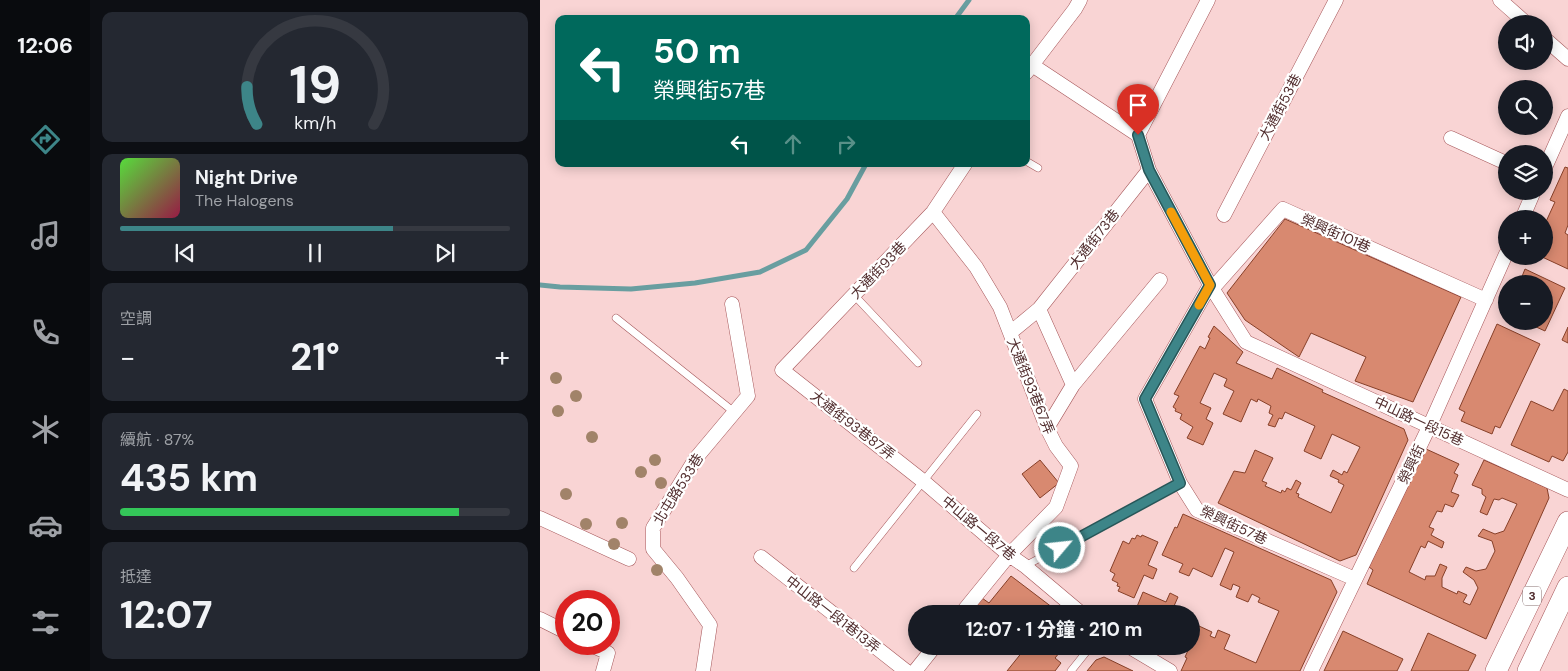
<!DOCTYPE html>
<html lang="zh-TW">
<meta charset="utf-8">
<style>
:root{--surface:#171b24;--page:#242831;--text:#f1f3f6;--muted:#9ea1a6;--line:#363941;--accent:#3d8588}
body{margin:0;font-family:"DM Sans","Noto Sans TC",sans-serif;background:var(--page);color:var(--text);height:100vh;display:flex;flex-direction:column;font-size:19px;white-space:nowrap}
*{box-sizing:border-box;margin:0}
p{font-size:16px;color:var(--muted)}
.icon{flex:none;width:28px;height:28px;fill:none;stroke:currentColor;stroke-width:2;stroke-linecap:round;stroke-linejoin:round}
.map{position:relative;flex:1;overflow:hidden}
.details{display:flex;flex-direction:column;gap:12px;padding:12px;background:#0d0f14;width:450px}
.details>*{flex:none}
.guide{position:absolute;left:15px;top:15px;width:475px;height:152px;border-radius:10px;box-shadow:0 2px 12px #0003;background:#00695c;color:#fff;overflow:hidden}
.buttons{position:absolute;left:958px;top:15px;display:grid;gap:10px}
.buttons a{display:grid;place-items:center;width:55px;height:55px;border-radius:50%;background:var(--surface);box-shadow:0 2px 12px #0003;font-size:25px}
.speed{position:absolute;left:15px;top:590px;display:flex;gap:10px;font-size:25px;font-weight:700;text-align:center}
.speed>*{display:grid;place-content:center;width:65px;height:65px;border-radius:50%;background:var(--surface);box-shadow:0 2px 12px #0003;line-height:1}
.speed .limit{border:8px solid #d22;background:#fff;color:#111}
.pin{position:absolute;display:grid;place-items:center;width:42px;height:42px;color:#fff;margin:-51px -21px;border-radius:50% 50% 50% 0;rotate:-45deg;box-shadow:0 0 5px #0007}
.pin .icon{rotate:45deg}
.me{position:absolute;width:55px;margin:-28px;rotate:62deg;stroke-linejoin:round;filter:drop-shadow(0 0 4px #0008)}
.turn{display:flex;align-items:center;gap:18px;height:105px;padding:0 15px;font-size:22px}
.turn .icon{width:65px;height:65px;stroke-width:2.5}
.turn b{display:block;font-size:35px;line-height:42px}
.lanes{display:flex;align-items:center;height:48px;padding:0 15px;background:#0003;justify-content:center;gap:25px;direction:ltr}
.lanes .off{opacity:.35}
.big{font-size:38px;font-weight:700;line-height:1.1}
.details .widget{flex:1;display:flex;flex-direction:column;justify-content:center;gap:8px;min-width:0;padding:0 18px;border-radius:10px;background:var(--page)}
.details .dial{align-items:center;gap:0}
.dial svg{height:130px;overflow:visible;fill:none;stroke:var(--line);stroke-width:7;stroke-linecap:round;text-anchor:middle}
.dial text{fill:var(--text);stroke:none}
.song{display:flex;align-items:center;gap:15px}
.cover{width:60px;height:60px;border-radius:8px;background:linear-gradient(135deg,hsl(110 70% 55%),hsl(340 70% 35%))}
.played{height:5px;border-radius:2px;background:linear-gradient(90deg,var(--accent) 70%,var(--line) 70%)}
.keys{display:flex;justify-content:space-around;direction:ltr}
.heat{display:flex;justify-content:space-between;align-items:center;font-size:28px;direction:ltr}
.charge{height:8px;border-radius:4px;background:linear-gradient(90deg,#34c759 87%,var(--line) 0)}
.trip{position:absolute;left:368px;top:605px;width:292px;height:50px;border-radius:25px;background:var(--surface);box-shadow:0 2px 12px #0003;font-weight:700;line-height:50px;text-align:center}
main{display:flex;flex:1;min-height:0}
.menu{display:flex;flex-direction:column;width:90px;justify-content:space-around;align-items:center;background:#090b0e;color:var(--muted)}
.menu .icon{width:35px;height:35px}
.menu .on{color:var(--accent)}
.menu b{font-size:22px;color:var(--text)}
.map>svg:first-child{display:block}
</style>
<main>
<nav class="menu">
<b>12:06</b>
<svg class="icon on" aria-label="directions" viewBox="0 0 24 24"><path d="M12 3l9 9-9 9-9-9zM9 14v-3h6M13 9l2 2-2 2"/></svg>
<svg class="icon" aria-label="music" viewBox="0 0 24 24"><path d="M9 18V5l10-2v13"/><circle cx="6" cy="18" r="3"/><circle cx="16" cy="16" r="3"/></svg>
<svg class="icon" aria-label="phone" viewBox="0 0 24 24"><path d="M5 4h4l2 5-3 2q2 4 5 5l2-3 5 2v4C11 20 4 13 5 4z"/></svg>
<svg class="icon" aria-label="climate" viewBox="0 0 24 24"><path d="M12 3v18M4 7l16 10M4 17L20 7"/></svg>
<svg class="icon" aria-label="car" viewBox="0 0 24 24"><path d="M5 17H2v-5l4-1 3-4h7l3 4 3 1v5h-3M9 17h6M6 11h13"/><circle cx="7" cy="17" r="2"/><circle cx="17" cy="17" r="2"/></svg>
<svg class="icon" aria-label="filters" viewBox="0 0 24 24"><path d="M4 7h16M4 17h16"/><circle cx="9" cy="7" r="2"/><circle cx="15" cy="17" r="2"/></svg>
</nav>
<section class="details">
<div class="widget dial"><svg viewBox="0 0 100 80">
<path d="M14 69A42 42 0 1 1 86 69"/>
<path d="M14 69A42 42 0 0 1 8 46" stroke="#3d8588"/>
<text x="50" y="56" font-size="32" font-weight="700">19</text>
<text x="50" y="72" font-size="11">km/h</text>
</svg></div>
<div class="widget">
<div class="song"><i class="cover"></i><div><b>Night Drive</b><p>The Halogens</p></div></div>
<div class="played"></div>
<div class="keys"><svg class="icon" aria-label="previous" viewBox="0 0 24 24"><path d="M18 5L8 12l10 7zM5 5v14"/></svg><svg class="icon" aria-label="pause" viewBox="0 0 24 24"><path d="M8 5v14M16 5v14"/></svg><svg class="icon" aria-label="next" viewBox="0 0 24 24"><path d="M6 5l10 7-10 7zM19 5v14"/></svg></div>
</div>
<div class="widget"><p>空調</p>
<div class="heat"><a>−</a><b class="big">21°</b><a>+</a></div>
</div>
<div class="widget"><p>續航 · 87%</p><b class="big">435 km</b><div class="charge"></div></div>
<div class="widget"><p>抵達</p><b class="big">12:07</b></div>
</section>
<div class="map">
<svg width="1028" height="671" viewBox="0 0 1028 671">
<rect width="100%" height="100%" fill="#f9d4d4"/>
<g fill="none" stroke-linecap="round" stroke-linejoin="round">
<path stroke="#699ea0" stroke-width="5" d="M415,19L429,0
M0,285L20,287L91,289L155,283L220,272L266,250L307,199L326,164"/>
</g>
<path fill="#d88970" stroke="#874029" d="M1025,167L1028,168V225L1025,233L1028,235V269L1000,256H1004V226L1015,202L1010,200Z
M745,219L921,297L873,402L815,381L826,357L771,333L759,357L705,320L687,293Z
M985,269L1025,288L1005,331L983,321H1004V284H979Z
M957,324L1000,344L960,428L955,426L952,434L921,421L925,412L919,409Z
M674,326L703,352L696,363L732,379L737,368L783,390L782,392L864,429L868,440L816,555L800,561L678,503L694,471L705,473L715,450L733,458L722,481L727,483L725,486L741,493L742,490L745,492L747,488L751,490L756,480L761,483L756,493L759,494L758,497L791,513L804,485L798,482L799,480L790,476L793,470L802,475L804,471L807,473L820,447L792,434L781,459L764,451L775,426L745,412L742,419L739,418L735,427L728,425L733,415L729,413L731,406L718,399L717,402L711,399L701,422L683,414L694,391L684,386L687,379L674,373L660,403L671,408L666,419L673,423L663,445L647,438L653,427L640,419L642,414L635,411L636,409L633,407L639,396L634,394L660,346L665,349L670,338L668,337Z
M1028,327V343L1022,340Z
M1024,389L1028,391V452L1023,461L1012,456L1009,462L971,445L991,401L1013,411Z
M886,449L919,464L914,473L918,475L911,492L919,495L913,507L905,504L902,512L897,511L889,527L894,529L891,535L904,542L902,548L888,541L885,548L881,546L869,572L885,580L886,576H895L900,564L907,567L902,578V587L917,594L918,591L927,595L923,602L930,605L938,588L934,580L923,572L926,567L936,571L946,569L955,551L952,541L938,536L943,529L955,534L964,531L977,504L962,498L959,500L954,499L947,515L940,512L946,497L942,494V489L932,485L944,460L1007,488L1009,498L946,639L827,584L833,570L829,567Z
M500,460L519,483L500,498L482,474Z
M643,514L791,580L797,592L760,671H641L647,658L645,657L650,646H651L659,626L672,632L670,636L675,638L678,630L690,635L684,649L716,663L739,611L718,602L720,598L712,594L708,602L696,597L700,587L693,584L691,590L680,585L694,552L685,548L672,577L653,568L649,576L639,572L643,564L622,555L635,527L637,528Z
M597,535L601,537L602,535L618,542L608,565L617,569L613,579L604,575L594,598L578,591L580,587L577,586L578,583L572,580L575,574L570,571L583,541L589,544L592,538L595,539Z
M471,576L521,614H429L442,598L449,603Z
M603,592L626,602L630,593L638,597L634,606L651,614H594Z
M803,631L863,659L857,671H784Z
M888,633L936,655L928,671H871Z
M487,646H525L515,658L521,663L515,671H467Z
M564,657L593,671H547L556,660Z"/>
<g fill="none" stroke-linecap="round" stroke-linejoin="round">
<defs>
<path id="lane" d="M486,161L498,168
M314,295L378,363
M76,318L194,412
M485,566L640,483
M314,568L437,414
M531,671L551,646"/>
<path id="street" d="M960,0L987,24
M1004,38L1028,59
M492,65L598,135
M486,73L535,9L540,0
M598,135L609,170L670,285L706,342L1028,490
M598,135L668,0
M911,138L966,163
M425,164L393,212L242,370L383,481L469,555L485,566L542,614
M1004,170L1028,116
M393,212L436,267L460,307L507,428L516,446L531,466L516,507L469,555L421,614
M684,215L796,0
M982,219L994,191
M670,285L605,399L640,483L657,510L815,579
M672,289L743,209L946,300
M499,309L533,385
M470,333L499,309L609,170
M507,428L533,385L620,280
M0,518L89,559
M221,557L366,671
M0,619L26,632
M49,644L68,653L63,671
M588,646L630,671
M163,671L170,625L137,578L113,549V528L156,458L208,396L192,304
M375,671L395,646
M771,671L890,425L966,254"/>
<path id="primary" d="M956,671L1028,522
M988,671L1028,587"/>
</defs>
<use href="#lane" stroke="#a6575a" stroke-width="8"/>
<use href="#street" stroke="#a6575a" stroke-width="15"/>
<use href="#primary" stroke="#a6575a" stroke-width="22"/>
<use href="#lane" stroke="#fff" stroke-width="7"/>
<use href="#street" stroke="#fff" stroke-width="14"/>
<use href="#primary" stroke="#fff" stroke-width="21"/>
</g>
<g fill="#a18369">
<circle cx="16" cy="378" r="6"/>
<circle cx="36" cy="396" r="6"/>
<circle cx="18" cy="411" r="6"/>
<circle cx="52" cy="437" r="6"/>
<circle cx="115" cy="460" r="6"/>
<circle cx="101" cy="472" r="6"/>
<circle cx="121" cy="483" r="6"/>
<circle cx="26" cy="494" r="6"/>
<circle cx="82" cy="523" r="6"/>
<circle cx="46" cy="524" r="6"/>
<circle cx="74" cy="544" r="6"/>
<circle cx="117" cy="570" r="6"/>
</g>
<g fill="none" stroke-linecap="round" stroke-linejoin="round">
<defs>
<path id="route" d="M520,548L640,483L605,399L670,285L609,170L598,135"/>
</defs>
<use href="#route" stroke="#285658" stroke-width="12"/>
<use href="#route" stroke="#3d8588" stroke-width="9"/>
<path stroke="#f59e0b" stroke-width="9" d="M631,212L670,285L659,305"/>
</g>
<g text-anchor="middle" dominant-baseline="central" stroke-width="4.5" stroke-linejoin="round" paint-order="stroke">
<rect fill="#fff" stroke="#856c6d" stroke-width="1" x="983" y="586.5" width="18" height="19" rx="4"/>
<g font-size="12" font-weight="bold" fill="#512d2e">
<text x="992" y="596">3</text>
</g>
<g font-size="14" fill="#512d2e" stroke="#fff">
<text transform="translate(740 107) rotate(-62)">大通街53巷</text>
<text transform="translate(796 233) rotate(24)">榮興街101巷</text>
<text transform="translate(554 239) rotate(-52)">大通街73巷</text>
<text transform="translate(338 270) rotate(-46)">大通街93巷</text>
<text transform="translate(491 386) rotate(68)">大通街93巷67弄</text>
<text transform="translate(879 421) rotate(25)">中山路一段15巷</text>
<text transform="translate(313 425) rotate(38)">大通街93巷87弄</text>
<text transform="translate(871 464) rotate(-64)">榮興街</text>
<text transform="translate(138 489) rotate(-58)">北屯路533巷</text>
<text transform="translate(694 525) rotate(25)">榮興街57巷</text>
<text transform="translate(439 528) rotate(40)">中山路一段7巷</text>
<text transform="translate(293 614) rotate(38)">中山路一段1巷13弄</text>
</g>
</g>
</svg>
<div class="buttons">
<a><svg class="icon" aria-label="sound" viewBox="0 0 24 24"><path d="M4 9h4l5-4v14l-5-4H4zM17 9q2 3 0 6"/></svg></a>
<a><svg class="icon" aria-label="search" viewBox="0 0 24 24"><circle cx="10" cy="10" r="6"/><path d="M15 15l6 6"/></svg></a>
<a><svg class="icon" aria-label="layers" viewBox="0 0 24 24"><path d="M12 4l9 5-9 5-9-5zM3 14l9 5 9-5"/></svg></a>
<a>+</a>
<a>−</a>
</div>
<div class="speed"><div class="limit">20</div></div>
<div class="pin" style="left:598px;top:135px;background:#d93025"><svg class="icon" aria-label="arrive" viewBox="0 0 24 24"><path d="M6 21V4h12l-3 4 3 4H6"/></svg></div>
<svg class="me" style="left:520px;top:548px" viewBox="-20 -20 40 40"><circle r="17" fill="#3d8588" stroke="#fff" stroke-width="3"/><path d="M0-11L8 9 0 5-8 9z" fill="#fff"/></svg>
<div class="trip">12:07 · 1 分鐘 · 210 m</div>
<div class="guide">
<div class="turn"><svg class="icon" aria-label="left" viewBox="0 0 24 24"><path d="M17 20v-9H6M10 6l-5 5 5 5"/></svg><div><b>50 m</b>榮興街57巷</div></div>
<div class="lanes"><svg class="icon" aria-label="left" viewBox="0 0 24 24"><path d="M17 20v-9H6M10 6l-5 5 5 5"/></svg><svg class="icon off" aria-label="ahead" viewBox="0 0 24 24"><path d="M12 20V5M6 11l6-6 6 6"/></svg><svg class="icon off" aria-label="right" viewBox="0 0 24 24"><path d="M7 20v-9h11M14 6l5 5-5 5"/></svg></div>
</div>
</div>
</main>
